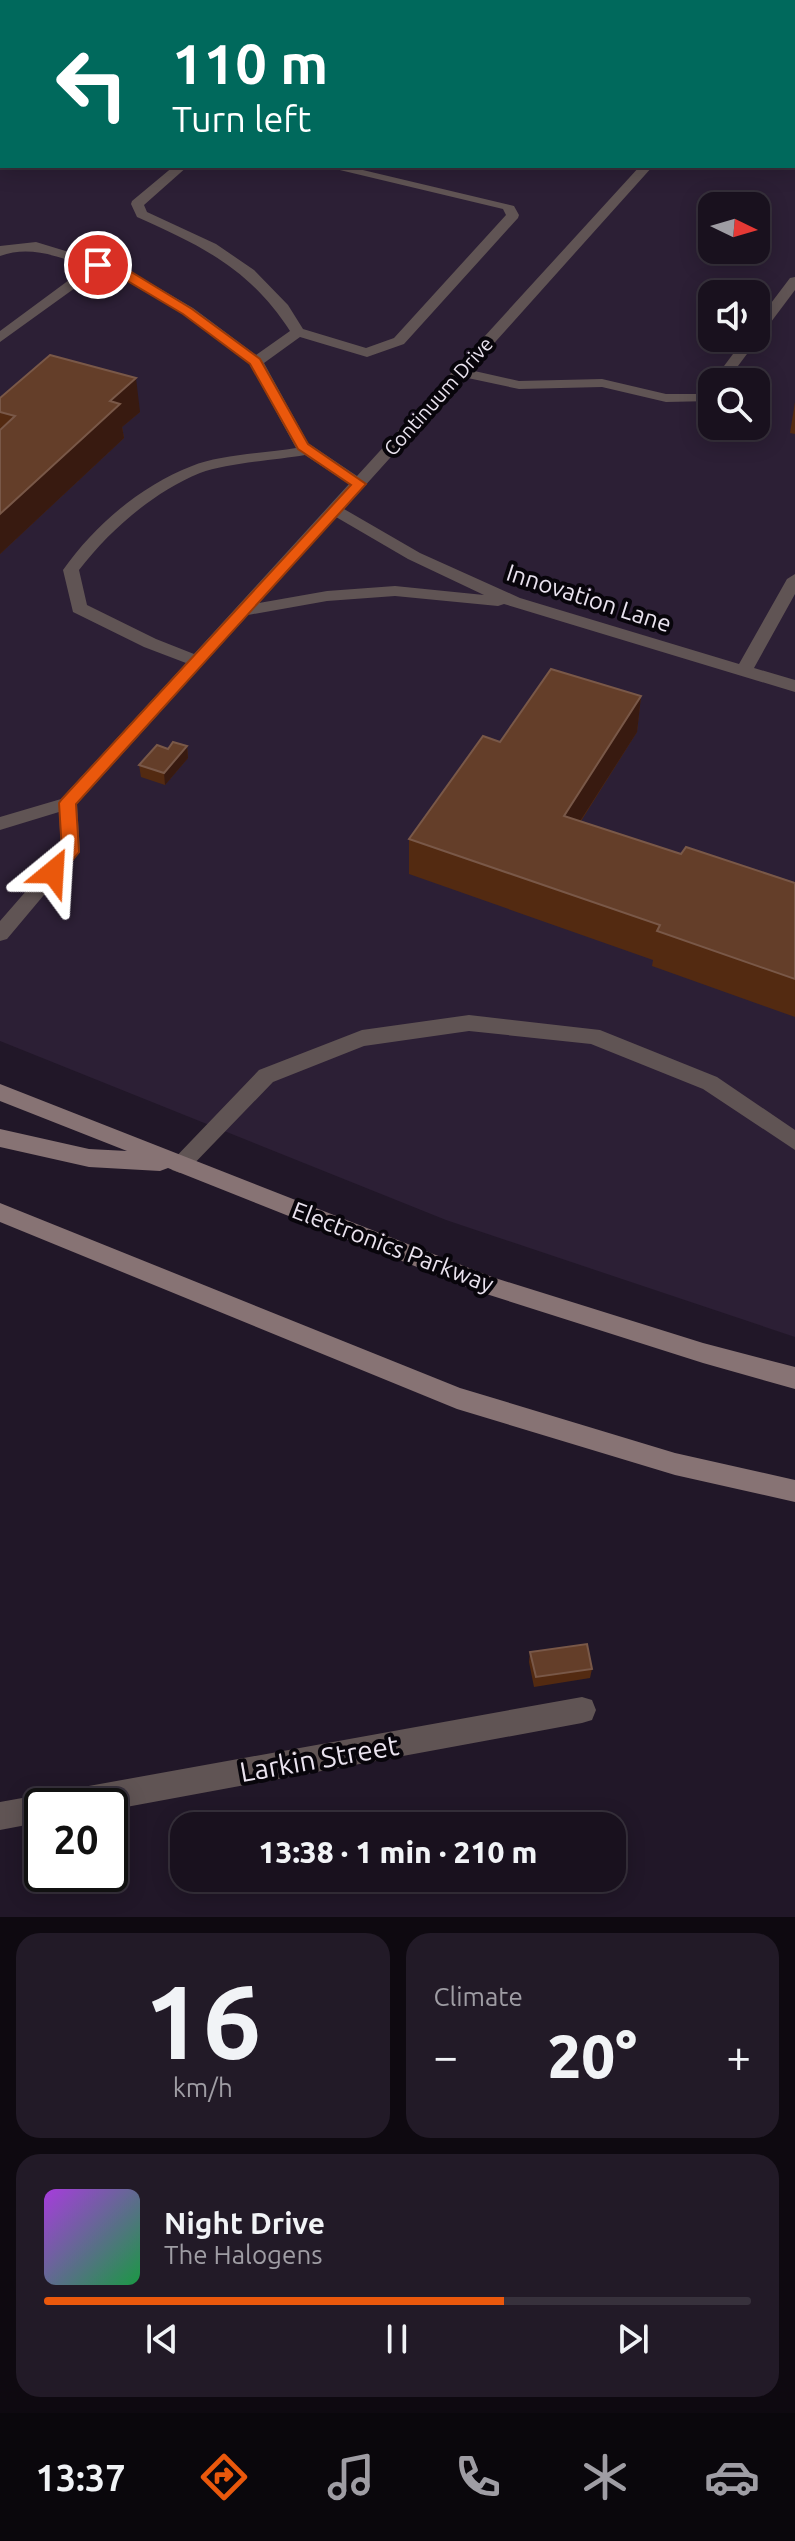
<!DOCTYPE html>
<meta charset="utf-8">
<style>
:root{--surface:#19111e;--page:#221a27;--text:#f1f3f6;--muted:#9f9da4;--line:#37313c;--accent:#ea580c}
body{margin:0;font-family:Ubuntu,sans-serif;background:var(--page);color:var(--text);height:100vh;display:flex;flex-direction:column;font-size:30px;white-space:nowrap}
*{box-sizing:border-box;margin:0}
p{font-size:26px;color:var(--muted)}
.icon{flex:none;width:44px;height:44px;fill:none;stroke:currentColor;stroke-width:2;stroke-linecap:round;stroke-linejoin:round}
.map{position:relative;height:1917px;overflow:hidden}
.panel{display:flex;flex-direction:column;gap:16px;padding:16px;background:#0e0910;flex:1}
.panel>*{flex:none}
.hud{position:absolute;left:0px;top:0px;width:796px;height:168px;box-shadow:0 4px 20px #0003,0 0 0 2px var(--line);background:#00695c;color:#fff;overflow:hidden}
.needle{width:52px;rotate:95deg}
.fabs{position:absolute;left:698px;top:192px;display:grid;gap:16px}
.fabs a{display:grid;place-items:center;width:72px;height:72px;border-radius:16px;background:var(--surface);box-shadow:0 4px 20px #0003,0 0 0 2px var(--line);font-size:40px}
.speed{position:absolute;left:24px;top:1788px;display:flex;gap:16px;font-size:40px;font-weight:700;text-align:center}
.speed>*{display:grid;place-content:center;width:104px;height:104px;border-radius:50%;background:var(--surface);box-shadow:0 4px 20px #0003,0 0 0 2px var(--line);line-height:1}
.speed .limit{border:4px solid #111;border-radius:12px;background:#fff;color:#111}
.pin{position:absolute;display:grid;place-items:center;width:68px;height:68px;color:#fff;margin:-34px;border:4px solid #fff;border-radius:50%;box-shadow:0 2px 8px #0007}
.me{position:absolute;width:88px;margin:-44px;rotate:27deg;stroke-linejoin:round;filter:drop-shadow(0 0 6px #0008)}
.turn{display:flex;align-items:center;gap:28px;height:168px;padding:0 40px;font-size:36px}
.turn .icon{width:104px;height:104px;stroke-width:2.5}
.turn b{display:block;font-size:56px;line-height:68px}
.big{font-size:60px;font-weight:800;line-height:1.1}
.panel .card{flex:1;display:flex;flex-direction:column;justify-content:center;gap:12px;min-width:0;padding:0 28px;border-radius:24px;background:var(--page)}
.panel .dial{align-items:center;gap:0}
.dial b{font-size:104px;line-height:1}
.song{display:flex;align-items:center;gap:24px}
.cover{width:96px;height:96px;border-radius:12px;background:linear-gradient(135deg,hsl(280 70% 55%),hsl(140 70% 35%))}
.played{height:8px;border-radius:4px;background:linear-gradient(90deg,var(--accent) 65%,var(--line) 65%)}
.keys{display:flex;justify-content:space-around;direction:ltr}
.heat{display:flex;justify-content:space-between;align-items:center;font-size:44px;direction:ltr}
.panel .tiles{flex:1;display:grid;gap:16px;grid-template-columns:1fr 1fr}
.card:last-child{grid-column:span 2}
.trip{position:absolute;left:170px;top:1812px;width:456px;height:80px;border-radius:24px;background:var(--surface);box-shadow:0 4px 20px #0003,0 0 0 2px var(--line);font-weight:800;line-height:80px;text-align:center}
.menu{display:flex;height:128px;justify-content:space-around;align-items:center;background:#0a070c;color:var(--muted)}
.menu .icon{width:56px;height:56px}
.menu .on{color:var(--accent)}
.menu b{font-size:36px;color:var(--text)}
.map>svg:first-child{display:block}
</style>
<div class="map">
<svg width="795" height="1917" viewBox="0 0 795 1917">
<rect width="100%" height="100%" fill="#211728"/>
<path fill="#2c1f35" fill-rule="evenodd" d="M0,0H795V1337L446,1220L0,1041ZM2,2H794V166H2ZM712,206H756V250H712ZM712,294H756V338H712ZM712,382H756V426H712Z"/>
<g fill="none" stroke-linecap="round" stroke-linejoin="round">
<path fill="#605454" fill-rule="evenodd" d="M170,0H188L189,2H171Z
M433,0H452L453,2H434Z
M795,1V8H794V2H791Z
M794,161L795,169L790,168L794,166Z
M174,166H188L144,205L147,212L216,244L254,270L288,305L303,329L366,348L394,338L506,215L503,209L323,166H346L514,206L519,215L518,218L404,344L367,357L300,337L264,363L308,443L357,476L640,166H653L470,370L519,381L602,379L666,394H703L712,387V401L666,402L602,387L519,389L463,377L344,509L420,553L520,598L739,664L787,579L795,574V594L754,668L795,680V692L504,604L498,606L395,596L327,601L248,615L77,804L80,852L7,939L0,941V921L61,851L59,812L0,830V817L61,799L186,663L144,647L73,612L63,570C94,526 140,486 192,466C218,455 266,453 296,448L250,364L183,314L118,276L100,270L0,342V331L88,266C57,257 31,245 0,256V246L36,242L128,270L193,308L256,355L290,331C250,269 202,246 137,217L131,204L132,201ZM305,455L349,484L194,654L156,639L87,605L79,570C110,530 152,493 200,473C227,463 276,460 305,455ZM336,517L408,559L484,595L395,586L327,591L259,603Z
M795,277V290L726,382H712L745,338H756V323L790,278Z
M469,1015L600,1030L717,1077L795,1130V1150L703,1089L591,1044L469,1031L364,1046L273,1082L188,1170L180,1173L172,1170L169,1164L259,1070L362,1030Z"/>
<path fill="#605454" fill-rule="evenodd" d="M582,1697L592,1700L596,1710L592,1720L582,1723L110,1810V1806H42V1822L0,1830V1802Z"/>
<path fill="#877374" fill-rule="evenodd" d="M0,1084L492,1277L703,1343L795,1367V1389L703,1363L480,1292L168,1168L160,1171L89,1167L0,1147V1129L89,1149L127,1151L0,1101Z
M0,1203L460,1388L675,1453L795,1480V1502L675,1475L457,1409L0,1222Z"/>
</g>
<path fill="#532a11" d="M0,398L140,412L122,427L124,438L0,554Z
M795,402V434L790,433Z
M641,696L637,732L581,821L681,854L795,883V1017L652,966L653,960L409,874V839L500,742Z
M187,746L188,758L165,785L141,777L139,765L168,749Z
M530,1652L592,1669L590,1678L534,1687L529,1662Z"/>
<path fill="#381a10" d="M648,0H675L673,2H646Z
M0,114L1,121L2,120V150L0,151Z
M136,378L140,412L122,427L124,438L0,554V514L110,401Z
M641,696L637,732L561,851L564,816Z
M187,746L188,758L165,785L164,773Z"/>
<path fill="#643e29" stroke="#795848" stroke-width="2" d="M563,0H648L646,2H561Z
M50,355L136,378L110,401L120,404L0,514V430L15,416L0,412V398Z
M551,669L641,696L564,816L681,854L686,847L795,883V979L657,931L660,925L409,839L483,736L500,742Z
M173,742L187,746L164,773L139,765L157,745L168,749Z
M587,1644L592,1669L536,1677L530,1652Z"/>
<path fill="#ea580c" stroke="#983908" stroke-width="2" d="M98,261L128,270L192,309L260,359L308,444L366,484L76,804L79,852L59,877L53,879L44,872L62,851L59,803L62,799L351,485L298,449L250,364L183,314L119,276L94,268V262Z"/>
<g text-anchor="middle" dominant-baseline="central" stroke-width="8" stroke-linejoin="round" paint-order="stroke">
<g font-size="20" fill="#eae3ef" stroke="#08050b">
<text transform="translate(438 396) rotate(-48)">Continuum Drive</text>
</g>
<g font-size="24" fill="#eae3ef" stroke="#08050b">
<text transform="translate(589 598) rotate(18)">Innovation Lane</text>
<text transform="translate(393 1247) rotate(21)">Electronics Parkway</text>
</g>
<g font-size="28" fill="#eae3ef" stroke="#08050b">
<text transform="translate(319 1758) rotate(-10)">Larkin Street</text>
</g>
</g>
</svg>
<div class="fabs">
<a><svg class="needle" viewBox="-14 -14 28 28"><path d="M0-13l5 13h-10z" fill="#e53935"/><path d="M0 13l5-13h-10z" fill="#9f9da4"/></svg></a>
<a><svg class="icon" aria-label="sound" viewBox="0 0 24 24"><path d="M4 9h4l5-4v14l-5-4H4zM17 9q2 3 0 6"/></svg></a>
<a><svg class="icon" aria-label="search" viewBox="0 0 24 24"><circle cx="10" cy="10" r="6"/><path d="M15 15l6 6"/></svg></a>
</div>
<div class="speed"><div class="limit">20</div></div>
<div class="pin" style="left:98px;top:265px;background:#d93025"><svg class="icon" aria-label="arrive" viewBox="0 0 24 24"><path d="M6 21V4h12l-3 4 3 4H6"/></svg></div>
<svg class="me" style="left:53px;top:872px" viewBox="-20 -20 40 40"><path d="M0-17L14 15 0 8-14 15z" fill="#ea580c" stroke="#fff" stroke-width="4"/></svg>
<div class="trip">13:38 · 1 min · 210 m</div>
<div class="hud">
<div class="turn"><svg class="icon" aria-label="left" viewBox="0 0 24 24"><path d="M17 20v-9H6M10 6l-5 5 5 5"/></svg><div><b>110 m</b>Turn left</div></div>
</div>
</div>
<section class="panel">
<div class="tiles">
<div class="card dial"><b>16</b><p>km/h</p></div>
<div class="card"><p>Climate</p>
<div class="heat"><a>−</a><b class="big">20°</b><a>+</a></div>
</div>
<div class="card">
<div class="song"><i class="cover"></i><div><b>Night Drive</b><p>The Halogens</p></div></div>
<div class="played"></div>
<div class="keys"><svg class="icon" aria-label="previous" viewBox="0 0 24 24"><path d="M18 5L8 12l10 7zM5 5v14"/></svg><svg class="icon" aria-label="pause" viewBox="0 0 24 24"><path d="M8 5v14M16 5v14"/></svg><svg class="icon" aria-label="next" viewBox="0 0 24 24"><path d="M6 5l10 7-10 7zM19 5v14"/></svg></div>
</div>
</div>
</section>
<nav class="menu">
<b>13:37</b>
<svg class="icon on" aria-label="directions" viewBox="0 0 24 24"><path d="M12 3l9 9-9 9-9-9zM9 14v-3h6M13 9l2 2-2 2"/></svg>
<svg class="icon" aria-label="music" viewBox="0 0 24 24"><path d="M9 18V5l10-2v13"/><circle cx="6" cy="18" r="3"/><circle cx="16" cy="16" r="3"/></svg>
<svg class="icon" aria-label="phone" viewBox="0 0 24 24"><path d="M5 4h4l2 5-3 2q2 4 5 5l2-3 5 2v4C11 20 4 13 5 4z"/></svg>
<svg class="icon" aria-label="climate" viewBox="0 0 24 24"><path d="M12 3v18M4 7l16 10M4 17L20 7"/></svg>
<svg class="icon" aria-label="car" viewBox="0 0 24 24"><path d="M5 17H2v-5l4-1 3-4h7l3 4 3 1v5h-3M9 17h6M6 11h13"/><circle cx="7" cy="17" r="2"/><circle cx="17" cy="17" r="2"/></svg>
</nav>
